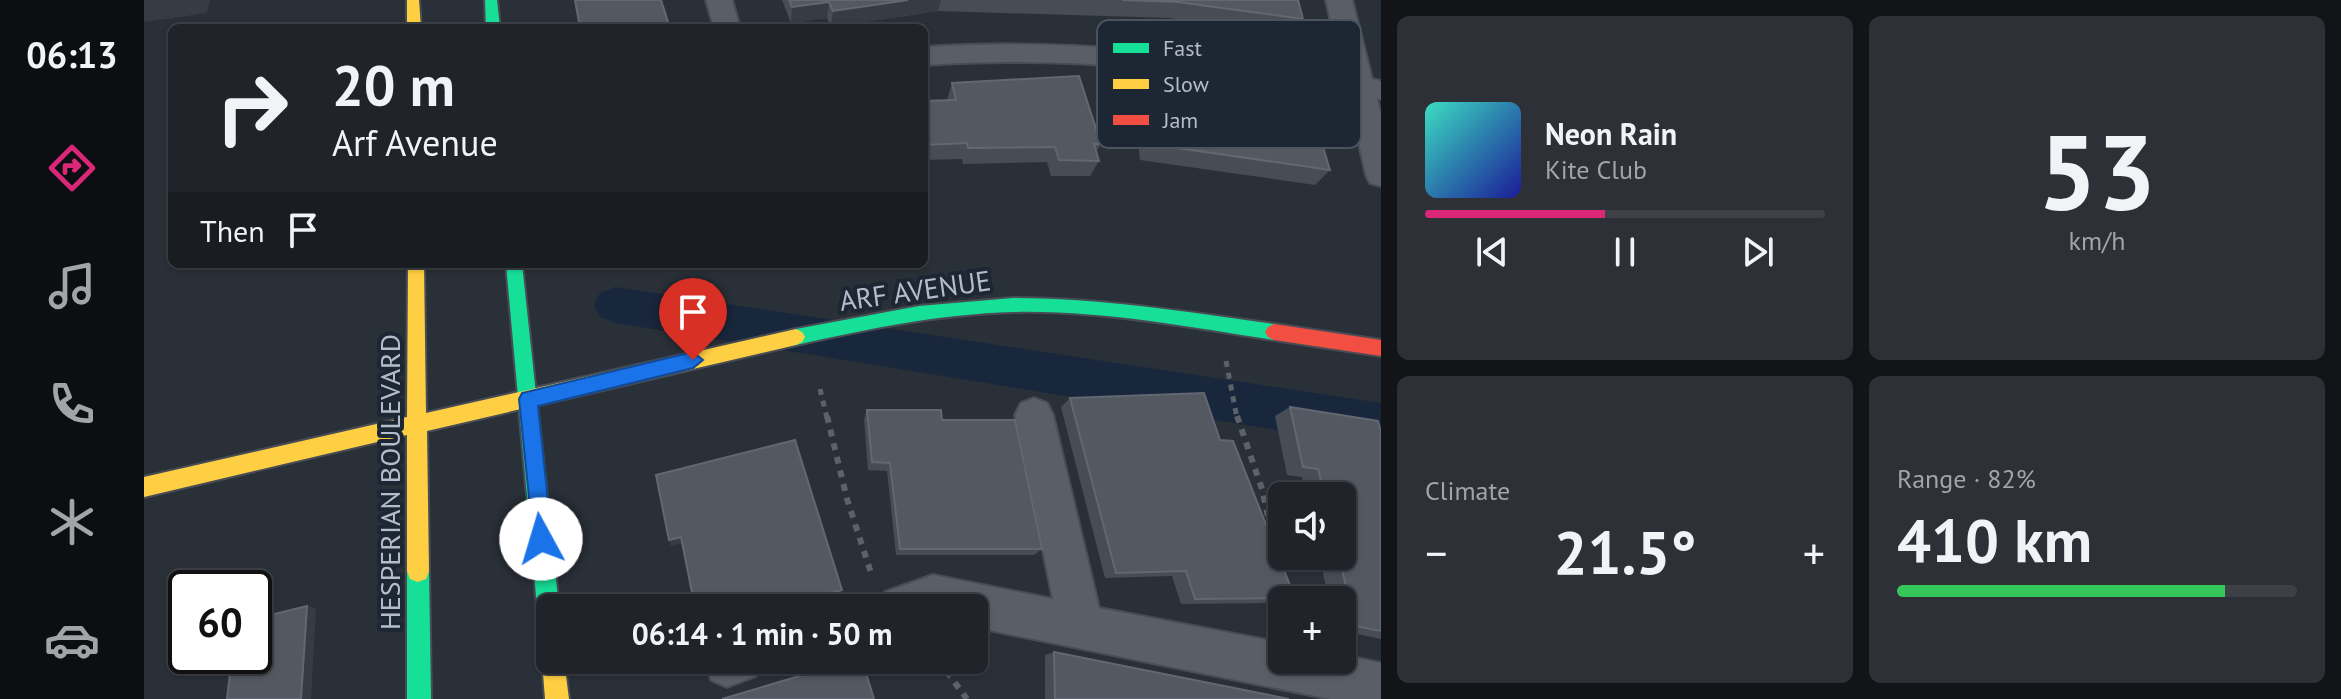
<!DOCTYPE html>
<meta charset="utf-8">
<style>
:root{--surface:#20242a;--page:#2d3036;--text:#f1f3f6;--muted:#a2a4a8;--line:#3d4147;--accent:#db2777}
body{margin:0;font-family:"PT Sans",sans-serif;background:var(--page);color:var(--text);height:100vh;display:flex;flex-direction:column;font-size:30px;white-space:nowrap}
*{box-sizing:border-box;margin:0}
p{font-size:26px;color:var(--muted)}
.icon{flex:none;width:44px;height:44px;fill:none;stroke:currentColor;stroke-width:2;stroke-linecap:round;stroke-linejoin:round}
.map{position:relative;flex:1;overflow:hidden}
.sheet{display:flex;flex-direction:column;gap:16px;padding:16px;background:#121417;width:960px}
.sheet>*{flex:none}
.guide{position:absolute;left:24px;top:24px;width:760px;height:244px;border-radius:12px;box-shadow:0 2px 6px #0004,0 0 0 2px var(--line);background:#20242a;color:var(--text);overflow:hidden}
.buttons{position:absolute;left:1124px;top:482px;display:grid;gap:16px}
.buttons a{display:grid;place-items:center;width:88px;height:88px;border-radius:12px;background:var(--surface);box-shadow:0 2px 6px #0004,0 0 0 2px var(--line);font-size:40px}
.speed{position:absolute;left:24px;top:570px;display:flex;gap:16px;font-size:40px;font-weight:700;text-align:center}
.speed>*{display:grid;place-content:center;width:104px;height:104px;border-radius:50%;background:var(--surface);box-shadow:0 2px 6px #0004,0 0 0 2px var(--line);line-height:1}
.speed .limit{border:4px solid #111;border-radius:12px;background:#fff;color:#111}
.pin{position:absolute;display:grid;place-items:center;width:68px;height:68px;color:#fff;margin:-82px -34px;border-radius:50% 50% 50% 0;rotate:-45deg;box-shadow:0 0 8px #0007}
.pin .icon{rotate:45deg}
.me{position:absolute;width:88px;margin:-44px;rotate:354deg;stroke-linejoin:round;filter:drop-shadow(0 0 6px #0008)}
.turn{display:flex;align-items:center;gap:28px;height:168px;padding:0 32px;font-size:36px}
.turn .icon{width:104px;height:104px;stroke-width:2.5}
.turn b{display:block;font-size:56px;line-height:68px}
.then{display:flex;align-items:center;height:76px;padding:0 32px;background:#0003;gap:16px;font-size:30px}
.big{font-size:60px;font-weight:700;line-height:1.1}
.sheet .widget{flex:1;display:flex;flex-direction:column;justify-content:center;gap:12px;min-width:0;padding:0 28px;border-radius:12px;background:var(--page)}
.sheet .dial{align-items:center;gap:0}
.dial b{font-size:104px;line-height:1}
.song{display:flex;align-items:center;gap:24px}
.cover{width:96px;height:96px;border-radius:12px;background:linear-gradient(135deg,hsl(170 70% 55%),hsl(240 70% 35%))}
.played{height:8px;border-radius:4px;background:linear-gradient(90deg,var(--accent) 45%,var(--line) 45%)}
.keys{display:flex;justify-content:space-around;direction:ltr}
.heat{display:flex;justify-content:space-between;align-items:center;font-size:44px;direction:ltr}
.charge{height:12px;border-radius:6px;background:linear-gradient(90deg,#34c759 82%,var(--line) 0)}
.sheet .tiles{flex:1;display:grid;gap:16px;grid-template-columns:repeat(2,1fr)}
.trip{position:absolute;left:392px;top:594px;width:452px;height:80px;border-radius:12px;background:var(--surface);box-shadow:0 2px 6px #0004,0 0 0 2px var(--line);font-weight:700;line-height:80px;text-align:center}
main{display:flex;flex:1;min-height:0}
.dock{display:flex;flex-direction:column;width:144px;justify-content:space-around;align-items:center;background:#0d0e11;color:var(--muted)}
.dock .icon{width:56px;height:56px}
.dock .current{color:var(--accent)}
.dock b{font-size:36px;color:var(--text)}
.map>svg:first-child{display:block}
</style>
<main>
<nav class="dock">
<b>06:13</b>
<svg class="icon current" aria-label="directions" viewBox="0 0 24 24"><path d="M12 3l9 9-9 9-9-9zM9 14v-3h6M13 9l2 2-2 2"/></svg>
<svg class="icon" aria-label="music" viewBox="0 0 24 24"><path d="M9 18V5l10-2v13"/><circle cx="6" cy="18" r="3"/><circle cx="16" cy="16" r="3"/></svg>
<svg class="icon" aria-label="phone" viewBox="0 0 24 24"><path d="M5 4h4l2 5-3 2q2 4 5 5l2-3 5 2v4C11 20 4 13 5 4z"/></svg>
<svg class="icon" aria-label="climate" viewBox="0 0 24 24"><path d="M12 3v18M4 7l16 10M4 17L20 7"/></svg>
<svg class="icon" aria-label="car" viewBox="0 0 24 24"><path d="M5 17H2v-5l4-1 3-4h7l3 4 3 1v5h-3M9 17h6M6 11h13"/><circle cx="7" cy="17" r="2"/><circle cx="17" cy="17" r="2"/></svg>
</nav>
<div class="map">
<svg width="1237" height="699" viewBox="0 0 1237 699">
<rect width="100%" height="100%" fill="#2a3038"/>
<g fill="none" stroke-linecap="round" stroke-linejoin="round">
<path fill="#19273c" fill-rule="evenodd" d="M471,287L1237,403V447L471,323L456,317L450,305L456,293Z"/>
<defs>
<path id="street" d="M562,0H588L596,28H570Z
M1182,0H1208L1228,79L1237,81V99H1233L1237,115V186L1226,183L1222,175L1204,94C1062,71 923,55 780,65V47C922,38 1059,53 1199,75Z
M890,398L903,403L909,415L955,608L1138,643V660H1198V655L1237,663V699H1186L830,627V608H735L741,592L789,575L909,599L871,415L877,403Z
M562,660H619L612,676L583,687L567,680Z"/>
<path id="fast" d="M341,0H353L356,28H342Z
M362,264H378L415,608H406V639L398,636L395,628Z
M869,298C957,298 1043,312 1130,324L1136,327L1139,332L1136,337L1130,340C1044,327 957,310 869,312C796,314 723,329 652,345L646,342L643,337L646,332L652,329L775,306Z
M274,560L282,563L285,571L287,699H263V571L266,563Z"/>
<path id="slow" d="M263,0H275L277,28H263Z
M264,264H280L282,413L652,329L658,332L661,337L658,342L652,345L283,431L285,571L282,579L274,582L266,579L263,571V435L0,497V477L263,417Z
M406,650V660H420L425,699H401L398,660L401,652Z"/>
<path id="jam" d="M1130,324L1237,340V356L1130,340L1124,337L1121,332L1124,327Z"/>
</defs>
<use href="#street" stroke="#484c55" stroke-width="4"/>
<use href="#fast" stroke="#484c55" stroke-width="4"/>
<use href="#slow" stroke="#484c55" stroke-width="4"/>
<use href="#jam" stroke="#484c55" stroke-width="4"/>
<path stroke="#5c6268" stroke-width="5" stroke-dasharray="6 6" stroke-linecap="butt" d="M1082,361L1093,418
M676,389L683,418"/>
<path stroke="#5c6268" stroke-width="6" stroke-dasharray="7 7" stroke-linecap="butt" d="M683,416L703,499L728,576
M1093,416L1118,489L1131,549
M794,660L823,699"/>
<use href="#street" fill="#5a5e66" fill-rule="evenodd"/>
<use href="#fast" fill="#16e098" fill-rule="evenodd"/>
<use href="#slow" fill="#ffcf43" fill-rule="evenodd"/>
<use href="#jam" fill="#f24e42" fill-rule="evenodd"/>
</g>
<path fill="#474c55" d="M638,0H1154L1159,19L1147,35L1025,18L794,11L687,27L683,18L647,23Z
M1016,81L1186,170L1171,185L996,160L991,110L1000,94L1008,95Z
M808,83L957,144L952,152L955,161L946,176H907L903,162L819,164L818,159L780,160V101L803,100Z
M926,398L1076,440L1151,598L1138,600V602L1134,603L1037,604L1028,576L961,578L917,407Z
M1146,407L1237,432V639L1198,631V600H1185L1175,556H1198V496H1162L1158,477L1143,475L1131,416Z
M723,410L798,420L898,549L890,555H752L743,471L724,470L720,419Z
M910,652L1145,699H901V655Z"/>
<path fill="#373c44" d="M0,0H66L63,13L0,22Z
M764,0H797L794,11L687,27L689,11Z
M685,2L683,18L647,23L648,7Z
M537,537L540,543L527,546L525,540Z
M698,590L695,594L646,608H632Z
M163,606L172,608L167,699H157Z"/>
<path fill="#535861" stroke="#626872" stroke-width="2" d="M431,0H517L526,28H436Z
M645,0H764L689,11L685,2L648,7Z
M978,0H1154L1159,19L1034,2Z
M935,76L957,144H950L955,161L915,160L911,147L824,148L823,143L780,145V101L812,100L808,83Z
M1016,81L1164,98L1186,170L1006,144L1000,94L1019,97Z
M1060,393L1076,440L1089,441L1151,598L1051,599L1042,571L972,573L926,398Z
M1146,407L1234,421L1237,432V631L1211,626L1195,556H1198V496H1181L1174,469L1159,467Z
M723,410H797L798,420H871L898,549H756L746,463L728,462Z
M651,440L698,590L632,608H551L537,537L525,540L512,475Z
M163,606L157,699H83L88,656H110V619Z
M910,652L1145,699H911Z
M709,660H718L730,699H578Z"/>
<path fill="#1a73e8" stroke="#114b97" stroke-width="2" d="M549,352L559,360L549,368L394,406L408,539L404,546L397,549L390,546L375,399L378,393Z"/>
<g text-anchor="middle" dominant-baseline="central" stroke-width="8" stroke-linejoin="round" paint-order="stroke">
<g font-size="28" fill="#b4bcc9" stroke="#1d2633">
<text transform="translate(771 290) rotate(-8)">ARF AVENUE</text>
<text transform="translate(245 482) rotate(-90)">HESPERIAN BOULEVARD</text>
</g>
</g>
<rect x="953" y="20" width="264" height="128" rx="12" fill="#1d2633" stroke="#4a5360" stroke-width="2"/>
<rect x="969" y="43" width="36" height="10" fill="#16e098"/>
<rect x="969" y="79" width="36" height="10" fill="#ffcf43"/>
<rect x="969" y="115" width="36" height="10" fill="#f24e42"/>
<g font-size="22" fill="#b4bcc9">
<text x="1019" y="56">Fast</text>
<text x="1019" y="92">Slow</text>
<text x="1019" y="128">Jam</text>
</g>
</svg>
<div class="buttons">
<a><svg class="icon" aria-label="sound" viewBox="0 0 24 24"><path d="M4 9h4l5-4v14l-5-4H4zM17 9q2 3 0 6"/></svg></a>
<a>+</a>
</div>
<div class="speed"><div class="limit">60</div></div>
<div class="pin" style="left:549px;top:360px;background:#d93025"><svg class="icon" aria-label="arrive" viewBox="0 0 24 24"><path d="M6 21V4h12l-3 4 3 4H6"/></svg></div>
<svg class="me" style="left:397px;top:539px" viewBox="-20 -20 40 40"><circle r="19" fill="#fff"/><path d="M0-13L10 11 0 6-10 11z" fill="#1a73e8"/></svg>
<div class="trip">06:14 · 1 min · 50 m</div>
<div class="guide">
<div class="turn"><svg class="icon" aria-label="right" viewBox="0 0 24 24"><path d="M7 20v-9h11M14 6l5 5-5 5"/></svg><div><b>20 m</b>Arf Avenue</div></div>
<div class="then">Then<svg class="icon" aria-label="arrive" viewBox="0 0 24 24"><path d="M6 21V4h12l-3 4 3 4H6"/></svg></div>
</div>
</div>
<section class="sheet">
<div class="tiles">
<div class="widget">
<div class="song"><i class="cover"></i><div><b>Neon Rain</b><p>Kite Club</p></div></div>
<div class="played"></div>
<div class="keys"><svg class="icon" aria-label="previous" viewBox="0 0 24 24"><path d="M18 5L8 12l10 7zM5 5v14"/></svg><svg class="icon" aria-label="pause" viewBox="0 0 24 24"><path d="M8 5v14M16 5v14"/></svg><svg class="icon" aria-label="next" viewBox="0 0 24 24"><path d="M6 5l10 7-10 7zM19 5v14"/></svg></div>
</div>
<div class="widget dial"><b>53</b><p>km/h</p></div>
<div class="widget"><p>Climate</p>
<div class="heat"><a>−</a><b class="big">21.5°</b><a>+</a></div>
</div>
<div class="widget"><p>Range · 82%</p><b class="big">410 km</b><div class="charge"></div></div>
</div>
</section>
</main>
